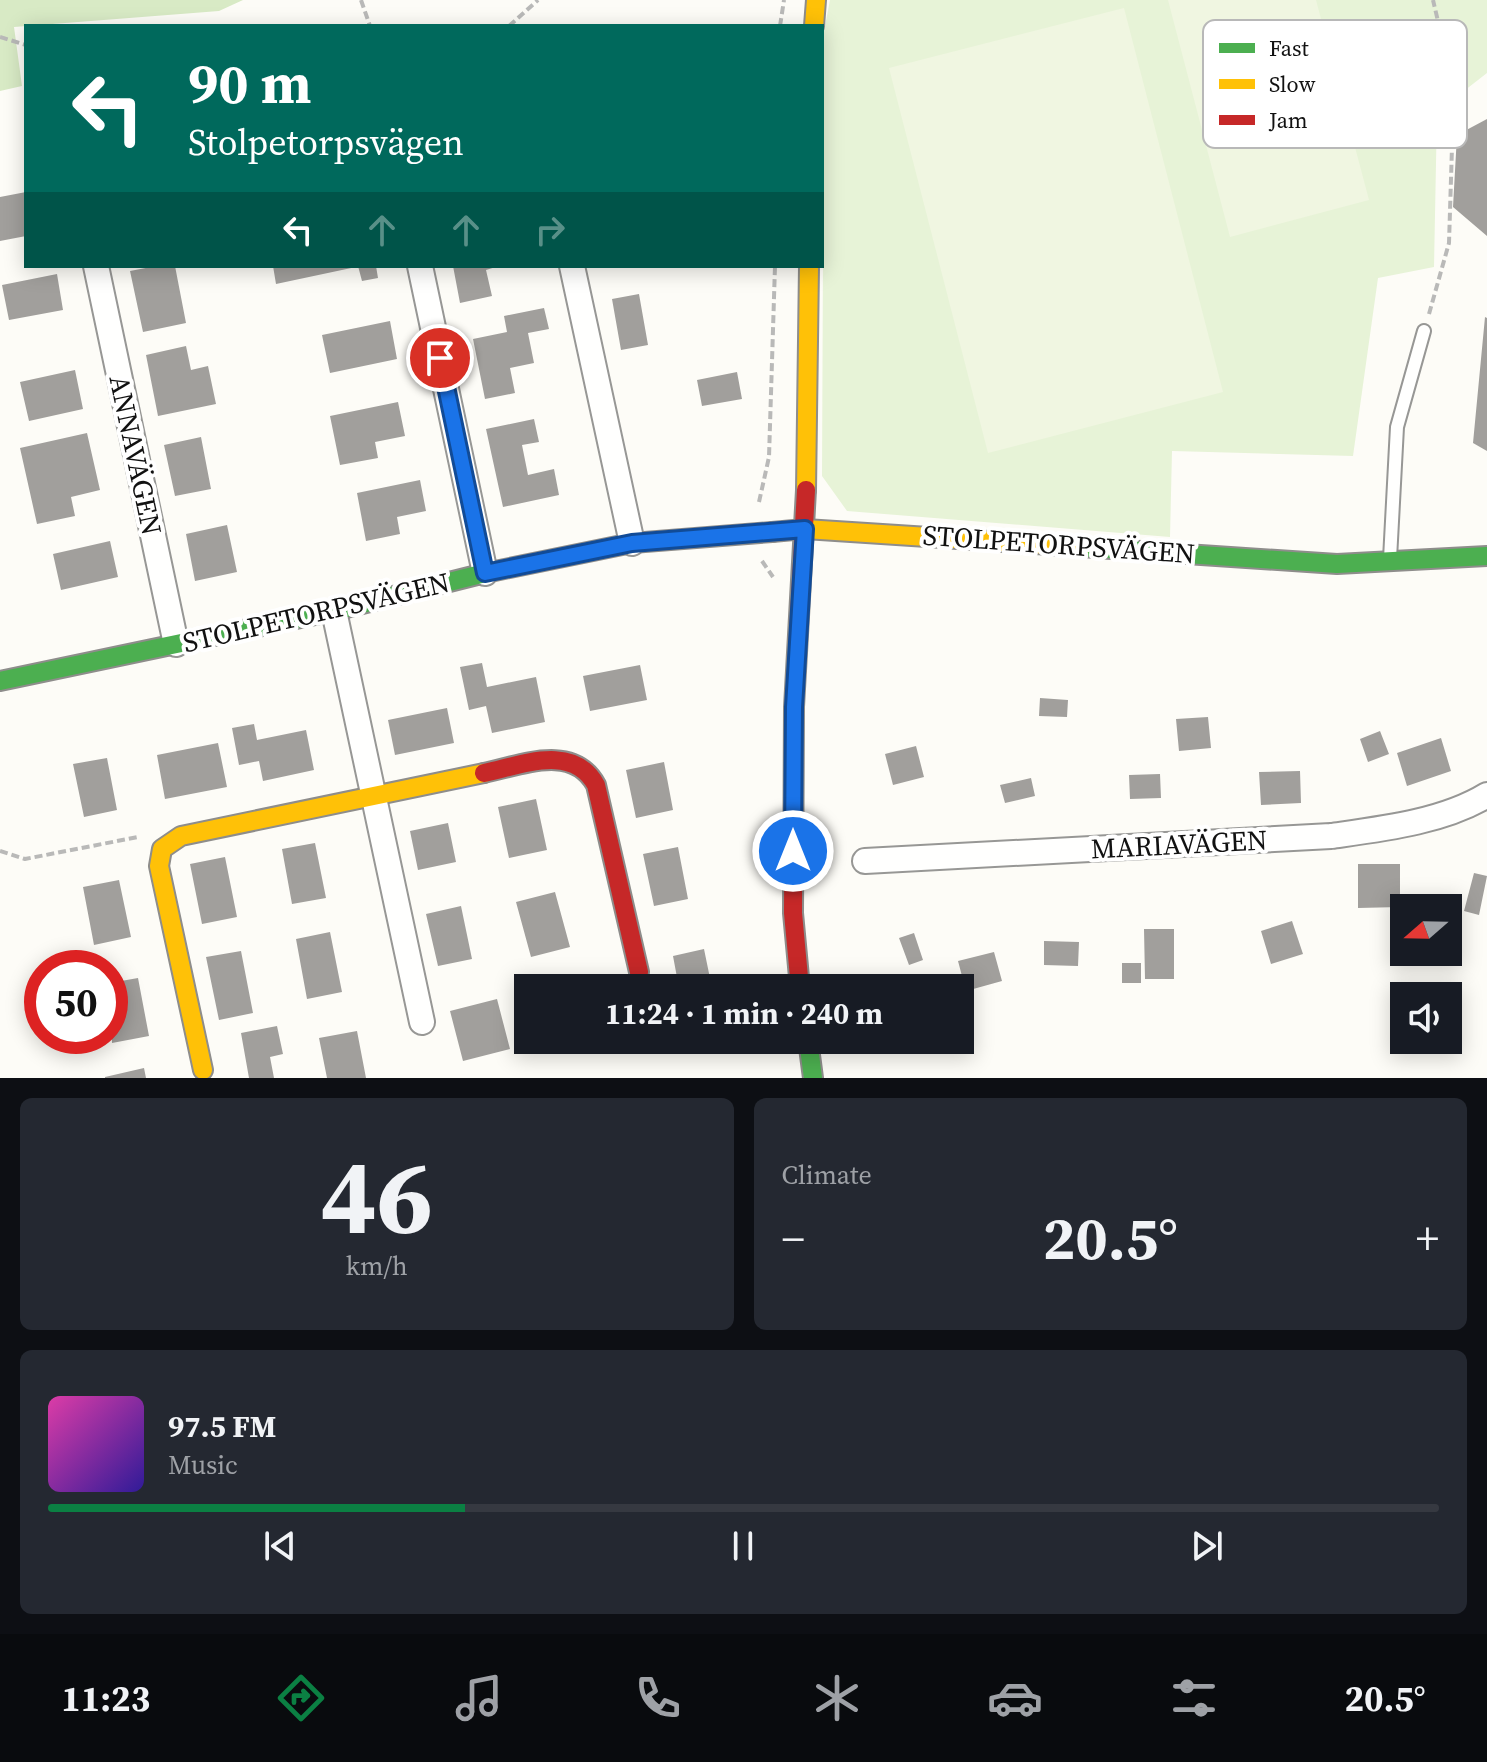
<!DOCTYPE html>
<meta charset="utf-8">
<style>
:root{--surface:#171b24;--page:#242831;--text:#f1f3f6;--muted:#9ea1a6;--line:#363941;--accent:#0b8043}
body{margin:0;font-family:"Source Serif 4",serif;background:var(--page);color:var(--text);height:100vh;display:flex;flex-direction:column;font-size:30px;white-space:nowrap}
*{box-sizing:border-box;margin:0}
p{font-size:26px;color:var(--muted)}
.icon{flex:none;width:44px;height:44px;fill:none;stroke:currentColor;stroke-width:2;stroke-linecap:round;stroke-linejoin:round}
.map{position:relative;height:1078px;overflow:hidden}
.drawer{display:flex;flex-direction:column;gap:20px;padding:20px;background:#0d0f14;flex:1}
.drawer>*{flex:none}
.top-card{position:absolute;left:24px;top:24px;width:800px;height:244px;border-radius:0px;box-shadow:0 4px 20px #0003;background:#00695c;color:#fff;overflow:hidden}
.needle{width:52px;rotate:250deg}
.buttons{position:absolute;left:1390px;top:894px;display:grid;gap:16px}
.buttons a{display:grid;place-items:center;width:72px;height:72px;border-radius:0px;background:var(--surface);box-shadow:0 4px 20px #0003;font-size:40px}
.speed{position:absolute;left:24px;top:950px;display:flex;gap:16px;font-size:40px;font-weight:700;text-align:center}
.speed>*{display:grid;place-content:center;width:104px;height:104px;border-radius:50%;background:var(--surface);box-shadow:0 4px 20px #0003;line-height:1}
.speed .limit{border:12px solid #d22;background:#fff;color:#111}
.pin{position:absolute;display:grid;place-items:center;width:68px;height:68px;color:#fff;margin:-34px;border:4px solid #fff;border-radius:50%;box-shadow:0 2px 8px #0007}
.me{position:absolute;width:88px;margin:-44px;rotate:0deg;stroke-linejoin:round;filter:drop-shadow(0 0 6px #0008)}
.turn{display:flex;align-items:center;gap:28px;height:168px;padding:0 32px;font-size:36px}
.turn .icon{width:104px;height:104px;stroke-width:2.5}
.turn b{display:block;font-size:56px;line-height:68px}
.lanes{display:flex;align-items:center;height:76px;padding:0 32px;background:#0003;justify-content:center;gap:40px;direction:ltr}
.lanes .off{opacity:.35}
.big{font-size:60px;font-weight:700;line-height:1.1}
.drawer .tile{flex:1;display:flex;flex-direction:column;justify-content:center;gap:12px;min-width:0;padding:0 28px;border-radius:12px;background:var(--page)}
.drawer .dial{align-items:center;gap:0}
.dial b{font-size:104px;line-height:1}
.song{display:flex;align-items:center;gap:24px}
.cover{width:96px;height:96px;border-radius:12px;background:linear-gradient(135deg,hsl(320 70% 55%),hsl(250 70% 35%))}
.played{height:8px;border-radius:4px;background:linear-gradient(90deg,var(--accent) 30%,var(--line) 30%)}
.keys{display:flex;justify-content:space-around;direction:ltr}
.heat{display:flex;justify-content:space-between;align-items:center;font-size:44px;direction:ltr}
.drawer .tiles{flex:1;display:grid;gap:20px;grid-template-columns:1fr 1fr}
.tile:last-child{grid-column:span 2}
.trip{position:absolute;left:514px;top:974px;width:460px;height:80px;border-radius:0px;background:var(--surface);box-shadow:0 4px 20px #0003;font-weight:700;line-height:80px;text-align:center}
.dock{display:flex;height:128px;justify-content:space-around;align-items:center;background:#090b0e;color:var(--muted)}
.dock .icon{width:56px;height:56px}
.dock .active{color:var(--accent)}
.dock b{font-size:36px;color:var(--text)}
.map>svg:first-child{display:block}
</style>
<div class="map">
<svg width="1487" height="1078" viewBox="0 0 1487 1078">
<rect width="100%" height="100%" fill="#fdfcf7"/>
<path fill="#e7f3d7" d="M830,0H1487V73L1437,112L1434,267L1378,278L1353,456L1172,451L1170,537L847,511L822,476L824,31Z"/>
<path fill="#d8eac5" d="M0,0H243L219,11L14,27L22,86L0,91Z"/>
<path fill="#f0f6e1" d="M1168,0H1316L1369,200L1230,237Z
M1124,8L1223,392L988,453L889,68Z"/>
<path fill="#a19f9c" d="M1487,119V236L1453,207L1457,135Z
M26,192V236L0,241V197Z
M156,266H175L186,323L143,332L130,271Z
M273,266H356V267L276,284Z
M358,266H376L378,278L362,281Z
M453,266H499L486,270L492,296L460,303Z
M57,274L63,310L9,320L2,285Z
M639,294L648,345L621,350L612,299Z
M544,308L549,329L528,333L534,363L510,368L515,393L485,399L473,339L507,332L504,316Z
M1485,317L1487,318V451L1473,443Z
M390,321L397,359L330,373L322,335Z
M186,346L191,370L208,366L216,404L158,416L146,355Z
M75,370L83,409L29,421L20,382Z
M737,372L742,399L702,406L697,380Z
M398,402L405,436L375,442L378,458L340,465L330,416Z
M534,419L539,442L522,445L528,475L554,469L559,495L503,507L486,429Z
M87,433L100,490L71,497L75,516L37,524L20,448Z
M201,437L211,489L175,496L164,445Z
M420,480L426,511L397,517L400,534L366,541L357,493Z
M227,525L237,572L195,581L186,534Z
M110,541L118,577L61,590L53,554Z
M482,663L487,687L536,677L545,722L492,733L486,706L469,710L460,667Z
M640,665L647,700L590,711L583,676Z
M1040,698L1068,700L1067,717L1039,716Z
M447,708L454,743L395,755L388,720Z
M1208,717L1211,748L1179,751L1176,719Z
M254,724L257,740L306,730L314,770L263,781L259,761L239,765L232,728Z
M1380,731L1389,754L1368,762L1360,739Z
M1441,738L1451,771L1407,786L1397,753Z
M218,743L227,787L165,799L157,755Z
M916,746L924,777L893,785L885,754Z
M107,758L117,810L84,817L73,764Z
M664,762L673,810L636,818L626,770Z
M1300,771L1301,803L1261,805L1259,772Z
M1160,774L1161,798L1130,799L1129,775Z
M1031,778L1035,796L1005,803L1000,785Z
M536,799L547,850L509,858L498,807Z
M448,823L456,862L418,870L410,831Z
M315,843L326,898L292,904L282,849Z
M678,847L688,899L654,906L643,854Z
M225,857L237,917L202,924L190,864Z
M1358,864H1400V907L1358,908Z
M1474,873L1487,876L1479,915L1464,911Z
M119,880L131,937L94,945L83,887Z
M555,892L570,947L531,957L516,902Z
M461,906L472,959L438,966L426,914Z
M1292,921L1303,954L1271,964L1261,931Z
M1144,929H1174V979H1145Z
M330,932L342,992L307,999L296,939Z
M914,933L923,960L909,965L899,938Z
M1044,941L1079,942L1078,966L1044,965Z
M704,949L712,988H679L673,956Z
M241,951L253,1013L219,1020L206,957Z
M994,952L1002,981L966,991L958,961Z
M1122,963H1141V983H1122Z
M138,978L149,1036L112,1043L110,983Z
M497,999L510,1049L463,1061L450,1011Z
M277,1026L283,1054L270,1057L274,1078H249L241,1033Z
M357,1031L366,1078H327L319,1038Z
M144,1068L146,1078H105V1077Z"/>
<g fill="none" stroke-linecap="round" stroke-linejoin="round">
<defs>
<path id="lane" d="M1390,559L1397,427L1424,331"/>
<path id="street" d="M96,266L176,644
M420,266L485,573
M572,266L632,543
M334,611L422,1022
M865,861L1331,836C1381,829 1443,822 1487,795"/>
<path id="fast" d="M1081,547L1337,564L1487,556
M0,681L334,611L485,573L632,543L772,532
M808,1040L813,1078"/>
<path id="slow" d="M814,26L816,0
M806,490L809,266
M772,532L805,529L1081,547
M203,1070L159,866L162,849L181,836L484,773"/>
<path id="jam" d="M484,773C522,765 573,743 596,785L639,972
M800,988L793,913L794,707L806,490"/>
</defs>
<use href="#lane" stroke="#979795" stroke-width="16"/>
<use href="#street" stroke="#979795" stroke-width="28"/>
<use href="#fast" stroke="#8e8d8b" stroke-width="22"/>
<use href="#slow" stroke="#8e8d8b" stroke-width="22"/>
<use href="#jam" stroke="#8e8d8b" stroke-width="22"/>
<path stroke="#b9b9b8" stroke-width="4" stroke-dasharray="8 4" stroke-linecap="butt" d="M361,0L370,26
M509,26L538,0
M780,26L784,0
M0,37L26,45
M1429,314L1449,243L1453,115L1450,72L1433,0
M759,502L769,457L775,266
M762,561L773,577
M0,851L25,859L138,837"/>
<use href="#lane" stroke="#fffffe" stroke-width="12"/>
<use href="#street" stroke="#fffffe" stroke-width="24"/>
<use href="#fast" stroke="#4caf50" stroke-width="18"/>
<use href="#slow" stroke="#ffc107" stroke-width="18"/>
<use href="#jam" stroke="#c62828" stroke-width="18"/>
</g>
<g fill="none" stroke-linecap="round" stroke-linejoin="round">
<defs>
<path id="route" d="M440,358L485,573L632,543L805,529L794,707L793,851"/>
</defs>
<use href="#route" stroke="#114b97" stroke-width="20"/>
<use href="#route" stroke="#1a73e8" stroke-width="14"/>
</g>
<g text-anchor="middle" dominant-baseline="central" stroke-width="8" stroke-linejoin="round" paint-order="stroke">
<g font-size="28" fill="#111" stroke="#fff">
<text transform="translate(136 455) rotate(78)">ANNAVÄGEN</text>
<text transform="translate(1059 544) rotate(4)">STOLPETORPSVÄGEN</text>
<text transform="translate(316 612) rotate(-13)">STOLPETORPSVÄGEN</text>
<text transform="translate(1179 844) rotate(-3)">MARIAVÄGEN</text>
</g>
</g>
<rect x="1203" y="20" width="264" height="128" rx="12" fill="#fff" stroke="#b8b8b8" stroke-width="2"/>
<rect x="1219" y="43" width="36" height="10" fill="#4caf50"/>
<rect x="1219" y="79" width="36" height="10" fill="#ffc107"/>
<rect x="1219" y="115" width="36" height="10" fill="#c62828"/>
<g font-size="22" fill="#111">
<text x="1269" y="56">Fast</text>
<text x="1269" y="92">Slow</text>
<text x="1269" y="128">Jam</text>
</g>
</svg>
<div class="buttons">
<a><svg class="needle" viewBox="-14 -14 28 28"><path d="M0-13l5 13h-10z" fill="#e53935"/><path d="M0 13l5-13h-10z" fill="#9ea1a6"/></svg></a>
<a><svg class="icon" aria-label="sound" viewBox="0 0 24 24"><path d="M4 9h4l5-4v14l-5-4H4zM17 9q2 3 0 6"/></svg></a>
</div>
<div class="speed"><div class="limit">50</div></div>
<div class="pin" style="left:440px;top:358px;background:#d93025"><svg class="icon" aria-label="arrive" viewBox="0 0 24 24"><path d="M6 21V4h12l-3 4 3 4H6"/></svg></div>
<svg class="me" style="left:793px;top:851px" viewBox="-20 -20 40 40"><circle r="17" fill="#1a73e8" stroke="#fff" stroke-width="3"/><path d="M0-11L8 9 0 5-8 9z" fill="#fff"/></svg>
<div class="trip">11:24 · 1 min · 240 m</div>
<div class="top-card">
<div class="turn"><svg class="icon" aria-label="left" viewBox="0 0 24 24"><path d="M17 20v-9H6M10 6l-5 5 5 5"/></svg><div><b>90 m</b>Stolpetorpsvägen</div></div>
<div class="lanes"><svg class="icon" aria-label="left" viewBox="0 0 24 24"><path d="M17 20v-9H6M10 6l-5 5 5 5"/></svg><svg class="icon off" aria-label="ahead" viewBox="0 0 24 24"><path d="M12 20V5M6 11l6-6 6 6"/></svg><svg class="icon off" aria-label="ahead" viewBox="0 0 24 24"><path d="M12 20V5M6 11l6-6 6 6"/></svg><svg class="icon off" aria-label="right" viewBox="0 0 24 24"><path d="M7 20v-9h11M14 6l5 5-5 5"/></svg></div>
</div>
</div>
<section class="drawer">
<div class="tiles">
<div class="tile dial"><b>46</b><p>km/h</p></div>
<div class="tile"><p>Climate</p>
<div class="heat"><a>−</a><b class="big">20.5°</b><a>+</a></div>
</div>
<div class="tile">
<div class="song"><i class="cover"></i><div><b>97.5 FM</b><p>Music</p></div></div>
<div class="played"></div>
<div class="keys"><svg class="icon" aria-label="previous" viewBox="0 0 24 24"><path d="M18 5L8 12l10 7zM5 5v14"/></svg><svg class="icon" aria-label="pause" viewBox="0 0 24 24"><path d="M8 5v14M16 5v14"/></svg><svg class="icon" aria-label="next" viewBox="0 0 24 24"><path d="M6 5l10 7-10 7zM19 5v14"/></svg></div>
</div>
</div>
</section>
<nav class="dock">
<b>11:23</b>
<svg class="icon active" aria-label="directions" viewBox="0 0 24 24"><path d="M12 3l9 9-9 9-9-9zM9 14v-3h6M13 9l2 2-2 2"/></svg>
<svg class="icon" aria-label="music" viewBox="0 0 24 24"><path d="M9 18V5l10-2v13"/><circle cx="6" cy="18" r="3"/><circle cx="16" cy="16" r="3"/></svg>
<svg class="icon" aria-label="phone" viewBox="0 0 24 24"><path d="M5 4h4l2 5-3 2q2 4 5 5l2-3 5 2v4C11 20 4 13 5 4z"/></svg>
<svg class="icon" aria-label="climate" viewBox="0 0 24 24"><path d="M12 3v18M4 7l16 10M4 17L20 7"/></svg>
<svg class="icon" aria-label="car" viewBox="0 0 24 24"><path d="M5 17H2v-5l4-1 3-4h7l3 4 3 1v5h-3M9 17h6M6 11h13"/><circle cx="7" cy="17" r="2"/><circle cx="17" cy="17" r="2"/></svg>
<svg class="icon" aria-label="filters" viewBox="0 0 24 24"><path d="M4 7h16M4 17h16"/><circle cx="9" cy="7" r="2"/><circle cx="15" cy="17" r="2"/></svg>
<b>20.5°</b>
</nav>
